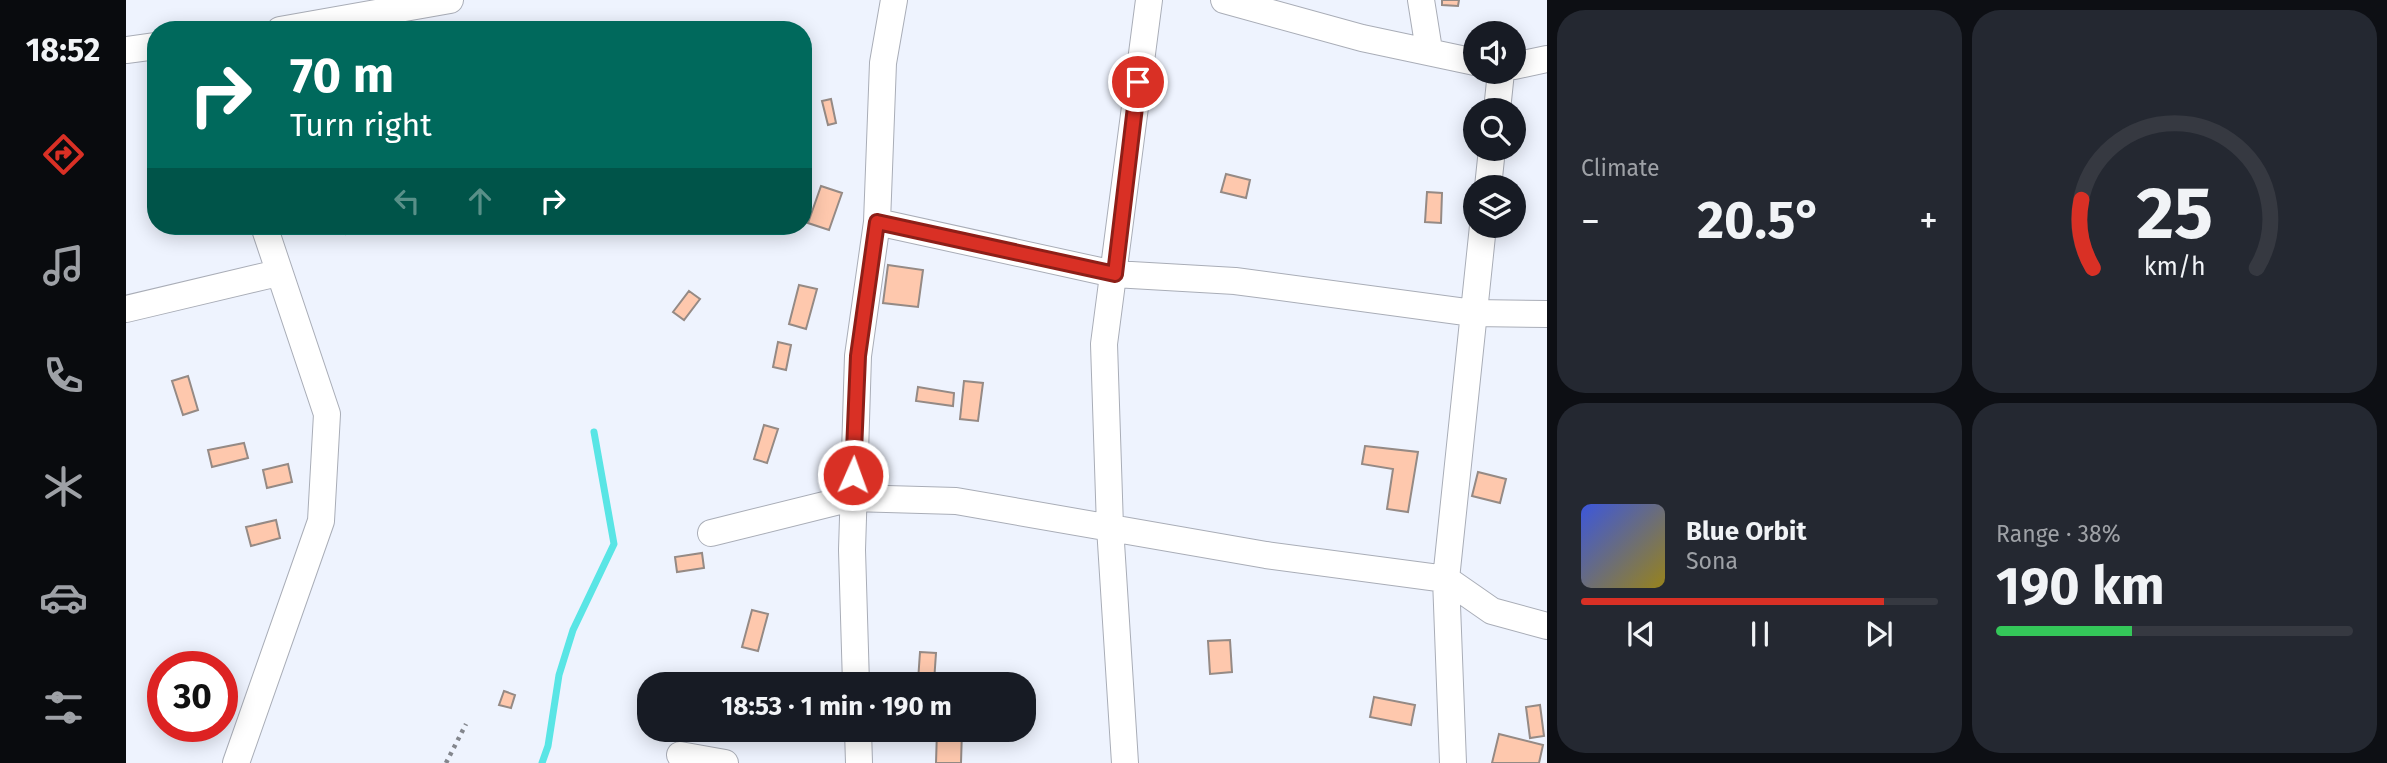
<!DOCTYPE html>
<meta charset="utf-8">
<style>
:root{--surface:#171b24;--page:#242831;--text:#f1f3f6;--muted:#9ea1a6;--line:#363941;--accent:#d93025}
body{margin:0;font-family:"Fira Sans",sans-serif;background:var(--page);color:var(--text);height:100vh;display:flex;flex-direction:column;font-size:26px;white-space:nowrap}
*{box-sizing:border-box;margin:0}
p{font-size:23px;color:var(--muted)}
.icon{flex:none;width:38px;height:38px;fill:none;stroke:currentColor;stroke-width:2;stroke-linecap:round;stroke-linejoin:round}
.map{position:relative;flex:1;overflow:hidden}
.side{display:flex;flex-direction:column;gap:10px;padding:10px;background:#0d0f14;width:840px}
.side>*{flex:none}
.hud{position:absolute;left:21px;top:21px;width:665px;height:214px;border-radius:28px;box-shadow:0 4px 18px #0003;background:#00695c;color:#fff;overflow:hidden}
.controls{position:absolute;left:1337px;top:21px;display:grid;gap:14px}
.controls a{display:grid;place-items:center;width:63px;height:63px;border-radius:50%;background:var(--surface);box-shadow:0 4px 18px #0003;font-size:35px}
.speed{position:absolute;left:21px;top:651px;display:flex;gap:14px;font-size:35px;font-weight:700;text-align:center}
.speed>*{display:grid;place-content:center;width:91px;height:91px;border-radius:50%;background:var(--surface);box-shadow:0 4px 18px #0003;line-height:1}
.speed .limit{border:10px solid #d22;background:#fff;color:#111}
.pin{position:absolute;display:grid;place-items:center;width:60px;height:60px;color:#fff;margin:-30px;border:4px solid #fff;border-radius:50%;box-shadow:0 2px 7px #0007}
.me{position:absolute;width:77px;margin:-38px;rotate:2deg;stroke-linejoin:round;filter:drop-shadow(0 0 5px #0008)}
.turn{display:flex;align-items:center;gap:24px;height:147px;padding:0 28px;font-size:32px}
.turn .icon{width:91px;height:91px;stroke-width:2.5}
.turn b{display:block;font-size:49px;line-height:60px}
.lanes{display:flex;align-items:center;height:66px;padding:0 28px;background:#0003;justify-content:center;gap:35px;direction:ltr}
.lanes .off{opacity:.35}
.big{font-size:52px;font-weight:700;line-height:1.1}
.side .widget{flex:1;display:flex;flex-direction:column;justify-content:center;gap:10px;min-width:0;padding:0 24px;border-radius:28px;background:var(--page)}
.side .dial{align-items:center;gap:0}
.dial svg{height:182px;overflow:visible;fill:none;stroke:var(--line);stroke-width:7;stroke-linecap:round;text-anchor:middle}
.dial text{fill:var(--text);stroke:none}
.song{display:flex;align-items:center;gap:21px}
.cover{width:84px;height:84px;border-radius:10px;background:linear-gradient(135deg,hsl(230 70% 55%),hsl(50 70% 35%))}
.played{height:7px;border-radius:4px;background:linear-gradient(90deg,var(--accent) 85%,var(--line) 85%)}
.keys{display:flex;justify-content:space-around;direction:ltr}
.heat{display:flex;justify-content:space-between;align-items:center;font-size:38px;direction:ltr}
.charge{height:10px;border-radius:5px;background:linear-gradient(90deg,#34c759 38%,var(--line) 0)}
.side .tiles{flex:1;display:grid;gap:10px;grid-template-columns:repeat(2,1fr)}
.trip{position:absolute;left:511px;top:672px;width:399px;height:70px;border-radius:28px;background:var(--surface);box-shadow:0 4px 18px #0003;font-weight:700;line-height:70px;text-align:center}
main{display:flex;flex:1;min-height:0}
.tab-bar{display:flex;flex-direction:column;width:126px;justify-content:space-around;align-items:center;background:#090b0e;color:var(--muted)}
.tab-bar .icon{width:49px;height:49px}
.tab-bar .selected{color:var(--accent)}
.tab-bar b{font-size:32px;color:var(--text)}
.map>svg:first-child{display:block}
</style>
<main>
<nav class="tab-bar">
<b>18:52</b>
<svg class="icon selected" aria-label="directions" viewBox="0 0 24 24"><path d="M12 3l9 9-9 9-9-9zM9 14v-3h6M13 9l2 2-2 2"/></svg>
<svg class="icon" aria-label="music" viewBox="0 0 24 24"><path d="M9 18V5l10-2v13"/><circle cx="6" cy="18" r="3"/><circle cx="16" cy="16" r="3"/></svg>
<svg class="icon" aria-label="phone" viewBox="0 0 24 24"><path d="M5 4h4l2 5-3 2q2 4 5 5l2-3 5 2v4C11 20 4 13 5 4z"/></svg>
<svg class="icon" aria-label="climate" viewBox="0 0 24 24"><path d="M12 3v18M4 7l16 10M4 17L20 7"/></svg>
<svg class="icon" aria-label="car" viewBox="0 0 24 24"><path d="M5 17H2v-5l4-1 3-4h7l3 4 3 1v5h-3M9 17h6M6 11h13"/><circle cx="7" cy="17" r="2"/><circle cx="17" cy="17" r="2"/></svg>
<svg class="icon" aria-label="filters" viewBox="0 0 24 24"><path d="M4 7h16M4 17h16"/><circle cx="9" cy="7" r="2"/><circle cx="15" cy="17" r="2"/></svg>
</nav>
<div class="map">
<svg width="1421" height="763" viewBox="0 0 1421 763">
<rect width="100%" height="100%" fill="#eef3fe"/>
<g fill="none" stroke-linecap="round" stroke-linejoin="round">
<path stroke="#59e5e5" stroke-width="7" d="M416,763L422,746L433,675L447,630L488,544L468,432"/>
</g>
<path fill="#fec8ad" stroke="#958a85" stroke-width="2" d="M1316,0H1333L1332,6L1316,5Z
M705,99L710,123L702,125L696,101Z
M1100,174L1124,180L1120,198L1095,192Z
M695,186L716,193L703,230L682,223Z
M1301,192L1316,193L1315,223L1299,222Z
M208,226H222L219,234L206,229Z
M762,265L797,270L792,307L757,303Z
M673,285L691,289L680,329L663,324Z
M563,291L574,299L558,320L547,312Z
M652,342L665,345L660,370L647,367Z
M62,376L72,410L57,415L46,381Z
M838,381L857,383L852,421L834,419Z
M792,387L828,393L827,406L790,401Z
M638,425L652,429L641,463L628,459Z
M118,443L122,458L86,467L82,450Z
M1239,446L1292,452L1282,512L1261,509L1267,469L1236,464Z
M162,464L166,482L141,488L137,470Z
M1352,472L1380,479L1374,503L1346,496Z
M150,520L154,538L125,546L120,527Z
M576,553L578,568L551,572L549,557Z
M626,610L642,614L632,651L616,647Z
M1104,640L1106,672L1084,674L1082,641Z
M794,652L810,653L808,682L792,681Z
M650,676L665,681L664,684H648Z
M578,678L603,684H576Z
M378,691L389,695L385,708L373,705Z
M1248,697L1289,705L1285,725L1244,717Z
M1414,705L1418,736L1404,738L1400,707Z
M811,730H836L835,763H810Z
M1373,734L1417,745L1413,763H1366Z"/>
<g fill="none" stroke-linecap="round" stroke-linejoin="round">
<defs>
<path id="minor" d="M1098,0L1236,38L1349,62
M1295,0L1303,50
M154,30L324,0
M0,50L30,46
M1388,66L1421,59
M1371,110L1375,72
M1362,187L1366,149
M751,222L988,274L1109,281L1347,313L1421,314
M0,309L152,273
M585,533L726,498L830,501L1140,555L1320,579L1366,611L1421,626
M730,684L726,550L732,356L751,222L757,63L768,0
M732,730L733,763
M554,755L599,763
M110,763L195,521L201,414L138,226
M999,763L984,527L978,344L1023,0
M1327,763L1320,579L1357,226"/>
</defs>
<use href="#minor" stroke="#a9adb7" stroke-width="28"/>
<path stroke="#83868d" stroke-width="4.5" stroke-dasharray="3.5 5" stroke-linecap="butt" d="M320,763L340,724"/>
<use href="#minor" stroke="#fff" stroke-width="26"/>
</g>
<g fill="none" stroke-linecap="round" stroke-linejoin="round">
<defs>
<path id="route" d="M727,475L732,356L751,222L989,274L1012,82"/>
</defs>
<use href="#route" stroke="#8d1f18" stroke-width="18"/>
<use href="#route" stroke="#d93025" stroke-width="12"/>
</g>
</svg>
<div class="controls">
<a><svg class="icon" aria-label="sound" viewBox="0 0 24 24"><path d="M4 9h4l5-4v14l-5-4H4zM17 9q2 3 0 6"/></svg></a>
<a><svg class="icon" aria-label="search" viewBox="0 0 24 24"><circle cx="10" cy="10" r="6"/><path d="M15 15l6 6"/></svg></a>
<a><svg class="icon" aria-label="layers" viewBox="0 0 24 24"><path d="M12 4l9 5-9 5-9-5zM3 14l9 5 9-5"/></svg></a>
</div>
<div class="speed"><div class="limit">30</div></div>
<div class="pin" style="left:1012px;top:82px;background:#d93025"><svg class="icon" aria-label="arrive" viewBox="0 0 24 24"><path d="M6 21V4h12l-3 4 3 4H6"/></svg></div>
<svg class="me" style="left:727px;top:475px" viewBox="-20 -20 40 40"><circle r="17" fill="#d93025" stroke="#fff" stroke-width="3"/><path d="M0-11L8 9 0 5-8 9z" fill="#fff"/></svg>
<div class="trip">18:53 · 1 min · 190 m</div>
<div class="hud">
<div class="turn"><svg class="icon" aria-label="right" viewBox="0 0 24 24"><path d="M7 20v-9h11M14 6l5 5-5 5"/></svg><div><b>70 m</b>Turn right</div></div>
<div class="lanes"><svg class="icon off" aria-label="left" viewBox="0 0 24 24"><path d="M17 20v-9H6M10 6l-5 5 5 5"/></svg><svg class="icon off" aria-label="ahead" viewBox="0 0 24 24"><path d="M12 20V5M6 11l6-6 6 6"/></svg><svg class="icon" aria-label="right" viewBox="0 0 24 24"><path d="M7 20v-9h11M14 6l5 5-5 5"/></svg></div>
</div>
</div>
<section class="side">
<div class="tiles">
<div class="widget"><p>Climate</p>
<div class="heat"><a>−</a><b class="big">20.5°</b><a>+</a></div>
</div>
<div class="widget dial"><svg viewBox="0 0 100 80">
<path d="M14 69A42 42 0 1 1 86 69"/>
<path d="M14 69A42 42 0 0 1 9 39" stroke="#d93025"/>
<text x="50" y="56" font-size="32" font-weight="700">25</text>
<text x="50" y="72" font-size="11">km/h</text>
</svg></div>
<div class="widget">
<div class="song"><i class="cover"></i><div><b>Blue Orbit</b><p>Sona</p></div></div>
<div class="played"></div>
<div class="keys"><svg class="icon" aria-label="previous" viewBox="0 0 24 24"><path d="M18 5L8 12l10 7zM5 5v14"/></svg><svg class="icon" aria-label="pause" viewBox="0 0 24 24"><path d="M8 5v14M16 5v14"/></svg><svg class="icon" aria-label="next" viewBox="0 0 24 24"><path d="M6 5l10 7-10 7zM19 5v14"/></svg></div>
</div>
<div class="widget"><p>Range · 38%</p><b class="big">190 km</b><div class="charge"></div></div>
</div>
</section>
</main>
